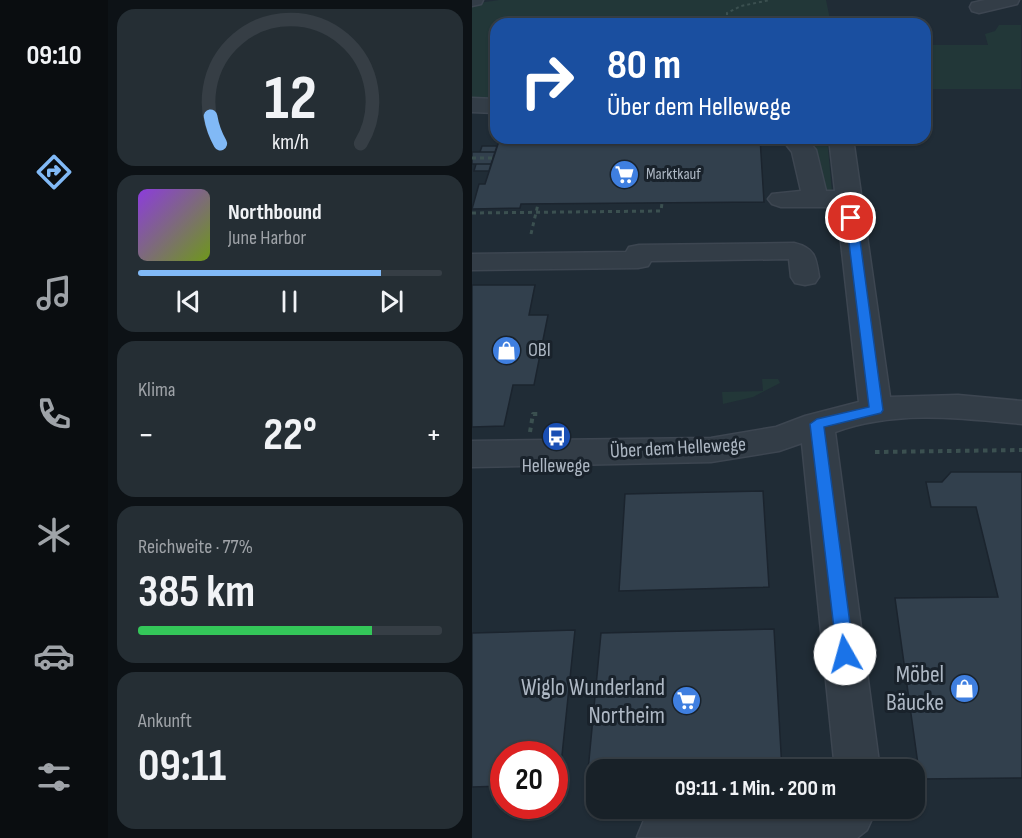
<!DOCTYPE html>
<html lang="de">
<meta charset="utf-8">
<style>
:root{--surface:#182128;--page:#252e34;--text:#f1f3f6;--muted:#9fa3a8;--line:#363e45;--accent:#81b9f6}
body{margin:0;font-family:"Sofia Sans Condensed",sans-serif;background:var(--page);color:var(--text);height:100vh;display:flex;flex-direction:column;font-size:22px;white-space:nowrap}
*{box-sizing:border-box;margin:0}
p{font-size:20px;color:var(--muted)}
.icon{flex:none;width:33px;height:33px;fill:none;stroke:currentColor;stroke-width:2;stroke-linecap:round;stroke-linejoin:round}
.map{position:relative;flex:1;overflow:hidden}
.drawer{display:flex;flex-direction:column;gap:9px;padding:9px;background:#0d1216;width:364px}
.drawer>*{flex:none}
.hud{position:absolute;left:18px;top:18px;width:441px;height:126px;border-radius:18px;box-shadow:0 2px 4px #0004,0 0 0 2px var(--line);background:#1a4fa0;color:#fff;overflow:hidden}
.speed{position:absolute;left:18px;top:741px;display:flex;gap:12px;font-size:30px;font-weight:700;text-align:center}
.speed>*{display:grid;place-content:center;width:78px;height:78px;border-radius:50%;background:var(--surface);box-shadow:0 2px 4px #0004,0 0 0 2px var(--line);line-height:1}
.speed .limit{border:9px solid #d22;background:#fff;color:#111}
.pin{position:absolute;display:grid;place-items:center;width:51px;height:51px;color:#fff;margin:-26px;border:3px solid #fff;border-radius:50%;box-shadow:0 2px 6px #0007}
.me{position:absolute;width:66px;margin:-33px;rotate:353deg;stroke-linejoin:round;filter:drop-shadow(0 0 4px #0008)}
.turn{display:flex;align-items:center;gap:21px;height:126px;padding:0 18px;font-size:27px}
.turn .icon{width:78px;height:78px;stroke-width:2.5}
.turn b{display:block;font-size:42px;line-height:51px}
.big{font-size:45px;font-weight:700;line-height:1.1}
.drawer .card{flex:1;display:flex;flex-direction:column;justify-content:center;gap:9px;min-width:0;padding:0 21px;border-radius:18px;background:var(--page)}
.drawer .dial{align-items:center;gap:0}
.dial svg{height:156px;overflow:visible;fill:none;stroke:var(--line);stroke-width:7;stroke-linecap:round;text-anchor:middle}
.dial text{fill:var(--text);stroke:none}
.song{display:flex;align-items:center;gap:18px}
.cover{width:72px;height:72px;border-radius:9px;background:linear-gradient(135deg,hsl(270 70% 55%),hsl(80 70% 35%))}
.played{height:6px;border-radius:3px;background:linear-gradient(90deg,var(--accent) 80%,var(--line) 80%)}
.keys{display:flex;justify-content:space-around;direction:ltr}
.heat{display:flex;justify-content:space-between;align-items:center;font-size:33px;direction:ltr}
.charge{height:9px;border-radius:4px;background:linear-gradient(90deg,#34c759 77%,var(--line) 0)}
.trip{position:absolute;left:114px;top:759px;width:339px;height:60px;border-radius:18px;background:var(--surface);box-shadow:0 2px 4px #0004,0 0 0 2px var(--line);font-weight:700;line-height:60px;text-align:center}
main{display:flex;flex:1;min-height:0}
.menu{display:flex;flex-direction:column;width:108px;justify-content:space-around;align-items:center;background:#0a0d10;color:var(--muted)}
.menu .icon{width:42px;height:42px}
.menu .on{color:var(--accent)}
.menu b{font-size:27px;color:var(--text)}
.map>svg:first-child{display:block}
</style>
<main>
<nav class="menu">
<b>09:10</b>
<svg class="icon on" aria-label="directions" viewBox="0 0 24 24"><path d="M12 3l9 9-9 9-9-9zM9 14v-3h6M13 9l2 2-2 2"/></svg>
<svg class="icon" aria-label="music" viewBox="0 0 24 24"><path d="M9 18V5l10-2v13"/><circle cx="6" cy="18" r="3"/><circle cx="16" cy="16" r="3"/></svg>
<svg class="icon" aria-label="phone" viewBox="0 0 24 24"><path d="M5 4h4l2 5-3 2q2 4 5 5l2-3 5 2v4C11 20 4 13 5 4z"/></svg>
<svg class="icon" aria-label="climate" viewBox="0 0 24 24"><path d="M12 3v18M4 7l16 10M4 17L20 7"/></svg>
<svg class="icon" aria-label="car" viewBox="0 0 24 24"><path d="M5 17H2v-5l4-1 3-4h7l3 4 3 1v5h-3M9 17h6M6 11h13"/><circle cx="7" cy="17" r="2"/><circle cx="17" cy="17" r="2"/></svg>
<svg class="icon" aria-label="filters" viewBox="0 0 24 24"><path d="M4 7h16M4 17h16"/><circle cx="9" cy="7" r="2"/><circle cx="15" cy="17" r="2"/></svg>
</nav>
<section class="drawer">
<div class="card dial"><svg viewBox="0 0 100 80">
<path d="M14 69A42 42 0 1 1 86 69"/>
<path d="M14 69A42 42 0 0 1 9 55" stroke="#81b9f6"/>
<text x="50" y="56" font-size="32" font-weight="700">12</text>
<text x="50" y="72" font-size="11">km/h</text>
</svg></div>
<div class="card">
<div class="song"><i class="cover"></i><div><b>Northbound</b><p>June Harbor</p></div></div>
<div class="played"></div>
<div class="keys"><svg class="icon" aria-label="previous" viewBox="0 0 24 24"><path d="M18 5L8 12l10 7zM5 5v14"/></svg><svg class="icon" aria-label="pause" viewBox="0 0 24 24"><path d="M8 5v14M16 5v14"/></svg><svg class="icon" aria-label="next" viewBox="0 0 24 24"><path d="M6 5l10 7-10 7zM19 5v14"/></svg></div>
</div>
<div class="card"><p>Klima</p>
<div class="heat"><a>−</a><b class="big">22°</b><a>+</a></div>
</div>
<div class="card"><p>Reichweite · 77%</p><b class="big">385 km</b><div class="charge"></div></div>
<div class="card"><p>Ankunft</p><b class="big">09:11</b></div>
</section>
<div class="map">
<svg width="550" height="838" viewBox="0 0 550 838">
<rect width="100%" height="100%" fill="#202c36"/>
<path fill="#223738" d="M27,0H354L359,24H24V102H0V4Z
M527,25H549V89H453V45H516L513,34L523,31Z
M339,138H355L360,192H348L344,148Z
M290,379H306L308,383L281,397L251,404L250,392L291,391Z"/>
<path fill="#32404d" stroke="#1b242e" stroke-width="1.5" d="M28,138H288L292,202L49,204L48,208L0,209L7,184H13Z
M10,146H25L23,152H8Z
M0,152H23L19,164H0Z
M4,164H19L17,171H2Z
M0,285H63L57,315H76L62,385H41L32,426L0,427Z
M479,472H550V778L448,779L423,598L526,597L504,507H459L454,482H470Z
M291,491L297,587L147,591L153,494Z
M302,629L310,770H124V792H114L129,633Z
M103,630L87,784L82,785V754H32V786L0,787V633Z"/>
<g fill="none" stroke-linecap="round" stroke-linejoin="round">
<defs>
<path id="minor" d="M0,0H11L9,4L0,6Z
M513,0H547L545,4L507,13L500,11L498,7L500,3Z
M0,98L24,99V113L0,112Z
M309,138H334L344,150L354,191H363L357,138H381L418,397L486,395L550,401V424C488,418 423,410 363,432L408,770H363L330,443L307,451L239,462L0,467V441L239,438L304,427L333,416L387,402L365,207H309L300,204L296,199L300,194L329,191L320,152Z
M322,243C343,248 344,257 347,277L343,283L333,285L323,283L319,277L317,259L179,261L176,266L166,268L0,270V254L154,252L157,247L167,245Z
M337,808H405L395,830L385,838L165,837L172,820L189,813Z"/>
</defs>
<use href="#minor" stroke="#3d4651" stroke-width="3"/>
<path stroke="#3b5050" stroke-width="2" stroke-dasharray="3 3" stroke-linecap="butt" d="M255,21V13L269,6L298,0"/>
<path stroke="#3b5050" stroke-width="3" stroke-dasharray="4 4" stroke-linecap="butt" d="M0,158H21
M0,213L189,211L190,203
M59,234L66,204"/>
<path stroke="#3b5050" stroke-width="4" stroke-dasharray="4.5 4.5" stroke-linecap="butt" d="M58,432L61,414H69
M403,452L550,450"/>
<use href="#minor" fill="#333d47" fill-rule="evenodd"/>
</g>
<path fill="#1a73e8" stroke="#114b97" stroke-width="1.5" d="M379,215L385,218L411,410L409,413L352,427L382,654L379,659L373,662L367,659L365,654L338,424L345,419L397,407L374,218Z"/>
<defs>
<symbol id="supermarket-disc" viewBox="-11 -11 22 22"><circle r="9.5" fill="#3f7fe0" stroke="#19222b"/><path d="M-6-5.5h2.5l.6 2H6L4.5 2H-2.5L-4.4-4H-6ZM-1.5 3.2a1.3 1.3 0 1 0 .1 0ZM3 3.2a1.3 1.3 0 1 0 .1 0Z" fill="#fff"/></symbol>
<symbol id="shop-disc" viewBox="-11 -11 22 22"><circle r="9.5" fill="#3f7fe0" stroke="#19222b"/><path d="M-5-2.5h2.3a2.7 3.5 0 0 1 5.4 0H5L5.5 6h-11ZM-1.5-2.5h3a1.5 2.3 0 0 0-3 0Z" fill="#fff"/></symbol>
<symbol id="bus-disc" viewBox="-11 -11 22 22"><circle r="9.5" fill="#1a4fb4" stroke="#19222b"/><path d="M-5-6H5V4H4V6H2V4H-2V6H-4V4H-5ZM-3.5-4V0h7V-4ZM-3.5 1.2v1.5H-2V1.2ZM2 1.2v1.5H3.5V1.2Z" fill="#fff"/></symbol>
</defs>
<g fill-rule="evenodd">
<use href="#supermarket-disc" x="136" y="158" width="33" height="33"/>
<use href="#shop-disc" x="18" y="334" width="33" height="33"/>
<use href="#bus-disc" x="68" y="420" width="33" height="33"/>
<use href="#shop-disc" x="476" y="672" width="33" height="33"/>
<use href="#supermarket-disc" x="198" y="684" width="33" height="33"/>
</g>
<g text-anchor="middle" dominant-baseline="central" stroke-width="6" stroke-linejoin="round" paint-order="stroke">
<g font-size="16" fill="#aeb8c4" stroke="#19222b" text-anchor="start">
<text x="174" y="174">Marktkauf</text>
</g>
<g font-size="20" fill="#aeb8c4" stroke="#19222b" text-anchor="start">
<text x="56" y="350">OBI</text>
<text x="84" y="466" text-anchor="middle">Hellewege</text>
</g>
<g font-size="20" fill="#aeb8c4" stroke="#19222b">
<text transform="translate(206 448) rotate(-3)">Über dem Hellewege</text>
</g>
<g font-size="24" fill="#aeb8c4" stroke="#19222b" text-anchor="end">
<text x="472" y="674">Möbel<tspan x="472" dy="28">Bäucke</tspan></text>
<text x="193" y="687">Wiglo Wunderland<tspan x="193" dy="28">Northeim</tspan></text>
</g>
</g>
</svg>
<div class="speed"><div class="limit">20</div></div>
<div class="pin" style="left:379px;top:218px;background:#d93025"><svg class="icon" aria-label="arrive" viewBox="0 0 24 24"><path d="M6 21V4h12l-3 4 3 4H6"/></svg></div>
<svg class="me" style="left:373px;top:654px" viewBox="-20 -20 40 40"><circle r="19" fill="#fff"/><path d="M0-13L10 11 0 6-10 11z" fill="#1a73e8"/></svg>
<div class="trip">09:11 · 1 Min. · 200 m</div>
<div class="hud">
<div class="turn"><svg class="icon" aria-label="right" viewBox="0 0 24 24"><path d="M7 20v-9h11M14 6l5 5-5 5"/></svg><div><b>80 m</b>Über dem Hellewege</div></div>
</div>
</div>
</main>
